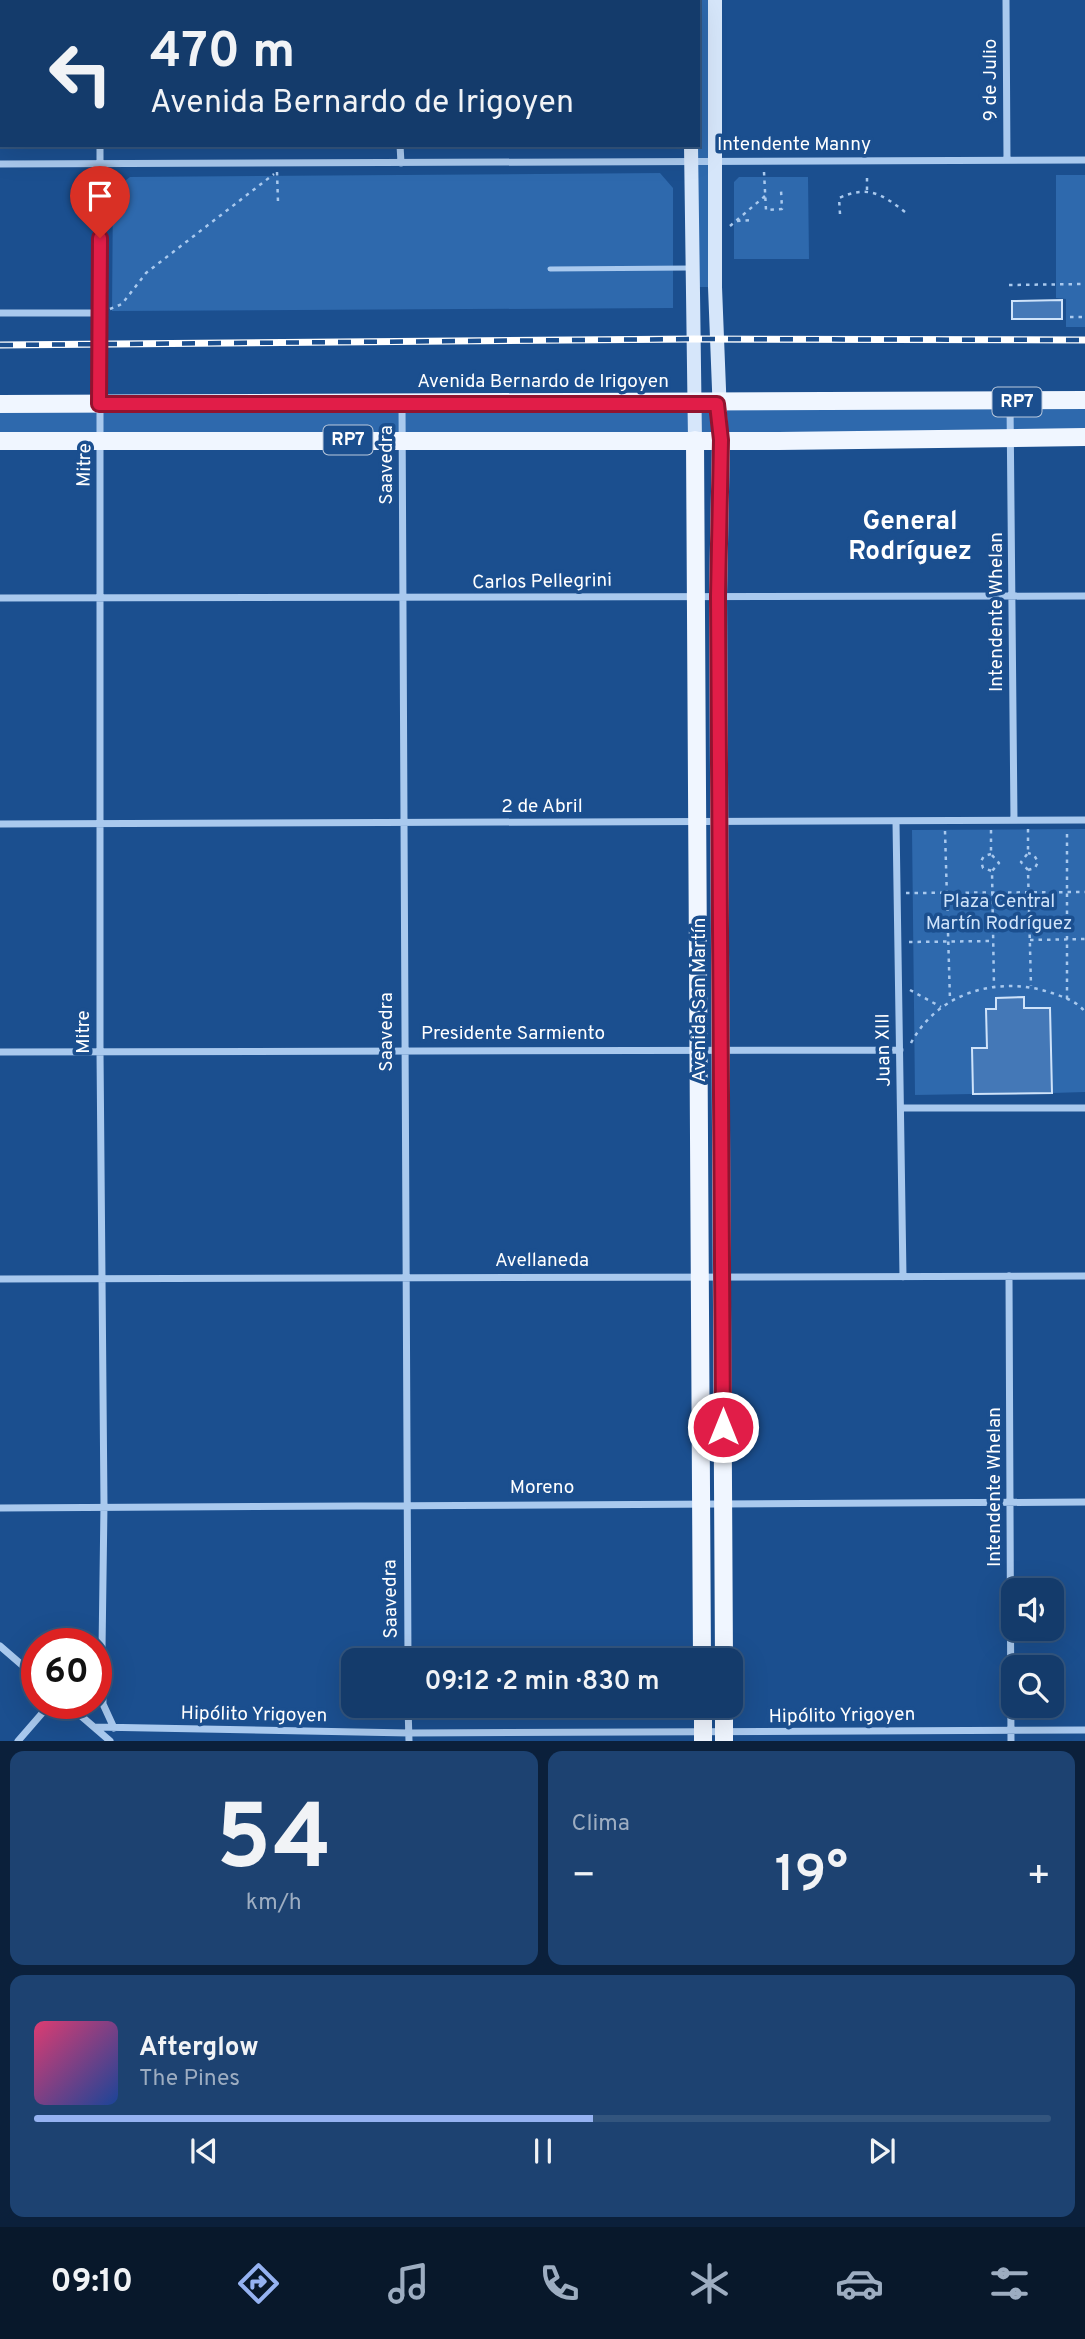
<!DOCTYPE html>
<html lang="es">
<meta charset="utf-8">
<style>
:root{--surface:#143b6b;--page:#1d4271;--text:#f1f3f6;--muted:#9dadc1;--line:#33557e;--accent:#95b2f1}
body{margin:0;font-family:Overpass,sans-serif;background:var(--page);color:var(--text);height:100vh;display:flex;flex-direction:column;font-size:26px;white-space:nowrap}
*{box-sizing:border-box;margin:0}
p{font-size:23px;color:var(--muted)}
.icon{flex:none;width:38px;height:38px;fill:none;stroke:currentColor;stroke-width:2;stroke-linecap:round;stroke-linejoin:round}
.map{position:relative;height:1741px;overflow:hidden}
.side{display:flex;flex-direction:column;gap:10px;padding:10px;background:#0b203b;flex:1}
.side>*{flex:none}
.top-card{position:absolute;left:0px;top:0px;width:700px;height:147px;box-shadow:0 7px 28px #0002,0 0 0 2px var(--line);background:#143b6b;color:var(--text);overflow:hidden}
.controls{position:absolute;left:1001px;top:1578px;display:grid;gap:14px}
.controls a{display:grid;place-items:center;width:63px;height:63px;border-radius:14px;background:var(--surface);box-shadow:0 7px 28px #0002,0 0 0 2px var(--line);font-size:35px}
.speed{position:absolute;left:21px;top:1628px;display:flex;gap:14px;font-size:35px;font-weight:700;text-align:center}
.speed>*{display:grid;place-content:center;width:91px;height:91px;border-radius:50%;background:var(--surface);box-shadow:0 7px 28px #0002,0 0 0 2px var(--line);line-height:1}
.speed .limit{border:10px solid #d22;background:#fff;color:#111}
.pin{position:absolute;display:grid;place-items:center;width:60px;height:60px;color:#fff;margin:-72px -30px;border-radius:50% 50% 50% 0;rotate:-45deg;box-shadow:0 0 7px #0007}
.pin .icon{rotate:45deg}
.me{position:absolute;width:77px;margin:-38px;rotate:0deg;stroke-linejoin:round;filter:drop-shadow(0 0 5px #0008)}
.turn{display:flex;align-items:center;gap:24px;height:147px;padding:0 35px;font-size:32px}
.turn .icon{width:91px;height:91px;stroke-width:2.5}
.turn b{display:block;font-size:49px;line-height:60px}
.big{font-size:52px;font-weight:600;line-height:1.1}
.side .widget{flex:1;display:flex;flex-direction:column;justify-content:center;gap:10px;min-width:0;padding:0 24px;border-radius:14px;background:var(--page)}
.side .dial{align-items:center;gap:0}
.dial b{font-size:91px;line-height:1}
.song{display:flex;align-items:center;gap:21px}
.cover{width:84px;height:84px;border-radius:10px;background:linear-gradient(135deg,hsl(340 70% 55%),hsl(220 70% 35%))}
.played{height:7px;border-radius:4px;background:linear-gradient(90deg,var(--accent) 55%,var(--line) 55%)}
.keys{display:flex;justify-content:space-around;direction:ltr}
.heat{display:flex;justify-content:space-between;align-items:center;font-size:38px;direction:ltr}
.side .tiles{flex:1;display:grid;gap:10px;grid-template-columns:1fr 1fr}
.widget:last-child{grid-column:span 2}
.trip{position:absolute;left:341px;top:1648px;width:402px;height:70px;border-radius:14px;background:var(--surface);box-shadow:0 7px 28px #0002,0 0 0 2px var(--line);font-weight:600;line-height:70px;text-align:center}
.tabs{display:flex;height:112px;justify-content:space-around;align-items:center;background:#08182b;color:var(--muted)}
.tabs .icon{width:49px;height:49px}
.tabs .current{color:var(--accent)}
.tabs b{font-size:32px;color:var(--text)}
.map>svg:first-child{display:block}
</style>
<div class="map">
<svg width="1085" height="1741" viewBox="0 0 1085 1741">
<rect width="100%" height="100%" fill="#1b4f8f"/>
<path fill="#2e69ad" d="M691,0H715V287H693L691,145H698V2Z
M660,173L673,188V308L112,311L113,190L130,177Z
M1056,175H1085V327H1066V299L1056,298Z
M739,177H808L809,259H734V182Z
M1085,400V437L0,441V404Z
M1085,829V1092L1052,1093L1050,1008H1024L1023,997L997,998L996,1009L986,1010L987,1048H972L973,1094L915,1095L912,830Z"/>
<path fill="#4478b7" stroke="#cfe3fa" stroke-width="2" d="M1062,300V319H1012V301Z
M1024,997V1008H1050L1052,1093L973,1094L972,1048H987L986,1009H996V998Z"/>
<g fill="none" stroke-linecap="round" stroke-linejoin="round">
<path stroke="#a9c9ee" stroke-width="2.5" stroke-dasharray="3.5 5" stroke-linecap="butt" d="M277,172L278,202
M764,172L766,210L782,209L781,190
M867,178V190
M840,214L839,198C868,185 882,194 905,212
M737,221L751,220
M730,226L765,196
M1009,285L1085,284
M110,309L122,304L146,273L274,174
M1070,317H1085
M1028,829V853L1021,862L1028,870L1031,986
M991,830V854L999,863L992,871L994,987
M945,831L950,1000
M991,854L984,856L981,861L983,868L992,871
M1028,870L1035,868L1038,862L1034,855L1028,853
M906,893L1085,892
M1030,940L1085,939
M909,942L993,941
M910,990L941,1007
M1067,999V830
M911,1043C938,992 999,975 1052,993C1064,997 1078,1002 1085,1012"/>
<path stroke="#a9c9ee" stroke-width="5" d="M550,269L690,268"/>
<path stroke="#a9c9ee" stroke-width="7" d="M100,0V2
M399,0V2
M1006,0L1007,160
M100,145V1052L104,1505L102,1650L103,1704L114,1728
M400,145L401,163
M0,164L1085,160
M0,313H100
M402,402L408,1661
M1010,403L1014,820
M0,598L1085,596
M896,822L903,1277
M0,824L1085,820
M0,1052L900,1050
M901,1108H1085
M1009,1276L1011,1741
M0,1279L1085,1276
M0,1508L1085,1502
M0,1646L37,1678
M66,1703L110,1741
M408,1706L409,1741
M95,1727L409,1733L1085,1730
M18,1741L51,1703"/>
<path stroke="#d6e6fa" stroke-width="14" d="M715,0V287L721,440
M691,2V0
M691,145L695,440"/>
<path stroke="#f0f6ff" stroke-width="18" d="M0,404L1085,400
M695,440L702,1661
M721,440L718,596L724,1661
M0,441H779L1085,437
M703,1706V1741
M724,1706V1741"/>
<defs>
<path id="rail" d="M0,345L694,339L1085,340"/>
</defs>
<use href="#rail" stroke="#fff" stroke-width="7"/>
<use href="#rail" stroke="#1b4f8f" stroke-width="4.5" stroke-dasharray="13" stroke-linecap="butt"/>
</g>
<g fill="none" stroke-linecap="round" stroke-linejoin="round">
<defs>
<path id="route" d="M100,238L99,404H717L721,440L718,596L723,1427"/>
</defs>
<use href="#route" stroke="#92132f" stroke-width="18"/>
<use href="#route" stroke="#e11d48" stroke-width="12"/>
</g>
<g text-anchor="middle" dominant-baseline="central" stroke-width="7" stroke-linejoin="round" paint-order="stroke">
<g fill="#1b4f8f" stroke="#bbcadd" stroke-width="2">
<rect x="992.5" y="387.5" width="49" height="29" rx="5"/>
<rect x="323.5" y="425.5" width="49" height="29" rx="5"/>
</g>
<g font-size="18" font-weight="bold" fill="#fff">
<text x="1017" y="402">RP7</text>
<text x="348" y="440">RP7</text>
</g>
<g font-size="19" fill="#fff" stroke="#1b4f8f">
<text transform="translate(991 80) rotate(-90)">9 de Julio</text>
<text x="794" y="145">Intendente Manny</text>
<text x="543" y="382">Avenida Bernardo de Irigoyen</text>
<text transform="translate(85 465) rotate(-89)">Mitre</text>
<text transform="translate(387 465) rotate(-90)">Saavedra</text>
<text transform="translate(542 582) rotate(-1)">Carlos Pellegrini</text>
<text transform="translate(997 612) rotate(-90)">Intendente Whelan</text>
<text x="542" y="807">2 de Abril</text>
<text transform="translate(700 1000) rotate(-90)">Avenida San Martín</text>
<text transform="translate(84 1032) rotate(-90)">Mitre</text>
<text transform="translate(387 1032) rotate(-90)">Saavedra</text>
<text x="513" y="1034">Presidente Sarmiento</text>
<text transform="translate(884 1050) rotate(-91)">Juan XIII</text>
<text x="542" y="1261">Avellaneda</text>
<text transform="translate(995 1487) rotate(-90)">Intendente Whelan</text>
<text x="542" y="1488">Moreno</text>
<text transform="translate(391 1599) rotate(-91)">Saavedra</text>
<text transform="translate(254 1715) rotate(1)">Hipólito Yrigoyen</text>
<text transform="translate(842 1716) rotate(-1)">Hipólito Yrigoyen</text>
</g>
<g font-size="19" fill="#cfe3fa" stroke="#1b4f8f">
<text x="999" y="902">Plaza Central<tspan x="999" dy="22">Martín Rodríguez</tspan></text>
</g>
<g font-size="26" font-weight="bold" fill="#fff" stroke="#1b4f8f">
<text x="910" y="522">General<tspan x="910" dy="30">Rodríguez</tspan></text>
</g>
</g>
</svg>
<div class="controls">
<a><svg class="icon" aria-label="sound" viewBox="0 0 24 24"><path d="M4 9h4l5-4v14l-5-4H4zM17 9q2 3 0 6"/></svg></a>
<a><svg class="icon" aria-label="search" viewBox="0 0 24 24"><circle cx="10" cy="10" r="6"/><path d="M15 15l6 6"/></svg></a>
</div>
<div class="speed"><div class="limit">60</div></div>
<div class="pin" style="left:100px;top:238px;background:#d93025"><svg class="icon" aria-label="arrive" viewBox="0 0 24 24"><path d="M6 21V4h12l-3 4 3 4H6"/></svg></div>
<svg class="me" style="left:723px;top:1427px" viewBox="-20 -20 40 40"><circle r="17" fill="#e11d48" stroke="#fff" stroke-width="3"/><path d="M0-11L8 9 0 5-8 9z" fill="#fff"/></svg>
<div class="trip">09:12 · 2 min · 830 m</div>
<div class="top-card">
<div class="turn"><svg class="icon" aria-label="left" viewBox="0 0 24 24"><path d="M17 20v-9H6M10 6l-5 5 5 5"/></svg><div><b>470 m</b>Avenida Bernardo de Irigoyen</div></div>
</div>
</div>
<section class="side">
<div class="tiles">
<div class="widget dial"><b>54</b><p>km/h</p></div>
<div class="widget"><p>Clima</p>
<div class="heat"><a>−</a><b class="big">19°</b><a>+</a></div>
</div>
<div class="widget">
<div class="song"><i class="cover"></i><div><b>Afterglow</b><p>The Pines</p></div></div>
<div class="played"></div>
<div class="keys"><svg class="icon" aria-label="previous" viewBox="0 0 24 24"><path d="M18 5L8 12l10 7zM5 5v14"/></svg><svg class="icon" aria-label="pause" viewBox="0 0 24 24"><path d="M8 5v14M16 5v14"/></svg><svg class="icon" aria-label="next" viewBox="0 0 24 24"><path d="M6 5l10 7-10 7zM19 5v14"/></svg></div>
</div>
</div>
</section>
<nav class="tabs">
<b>09:10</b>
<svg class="icon current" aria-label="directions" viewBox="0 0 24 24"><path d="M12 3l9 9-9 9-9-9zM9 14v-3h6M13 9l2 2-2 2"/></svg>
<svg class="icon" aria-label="music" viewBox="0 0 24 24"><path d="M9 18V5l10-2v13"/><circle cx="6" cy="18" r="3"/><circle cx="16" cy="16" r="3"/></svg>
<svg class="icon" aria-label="phone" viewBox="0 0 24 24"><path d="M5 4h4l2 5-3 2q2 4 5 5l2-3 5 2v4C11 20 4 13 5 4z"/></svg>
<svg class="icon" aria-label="climate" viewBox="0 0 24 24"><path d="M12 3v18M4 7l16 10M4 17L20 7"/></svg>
<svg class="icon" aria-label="car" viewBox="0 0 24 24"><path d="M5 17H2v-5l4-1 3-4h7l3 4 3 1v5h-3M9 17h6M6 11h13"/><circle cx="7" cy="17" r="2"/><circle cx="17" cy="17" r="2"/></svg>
<svg class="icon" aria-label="filters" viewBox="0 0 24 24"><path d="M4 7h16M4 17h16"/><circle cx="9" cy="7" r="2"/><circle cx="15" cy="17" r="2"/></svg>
</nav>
